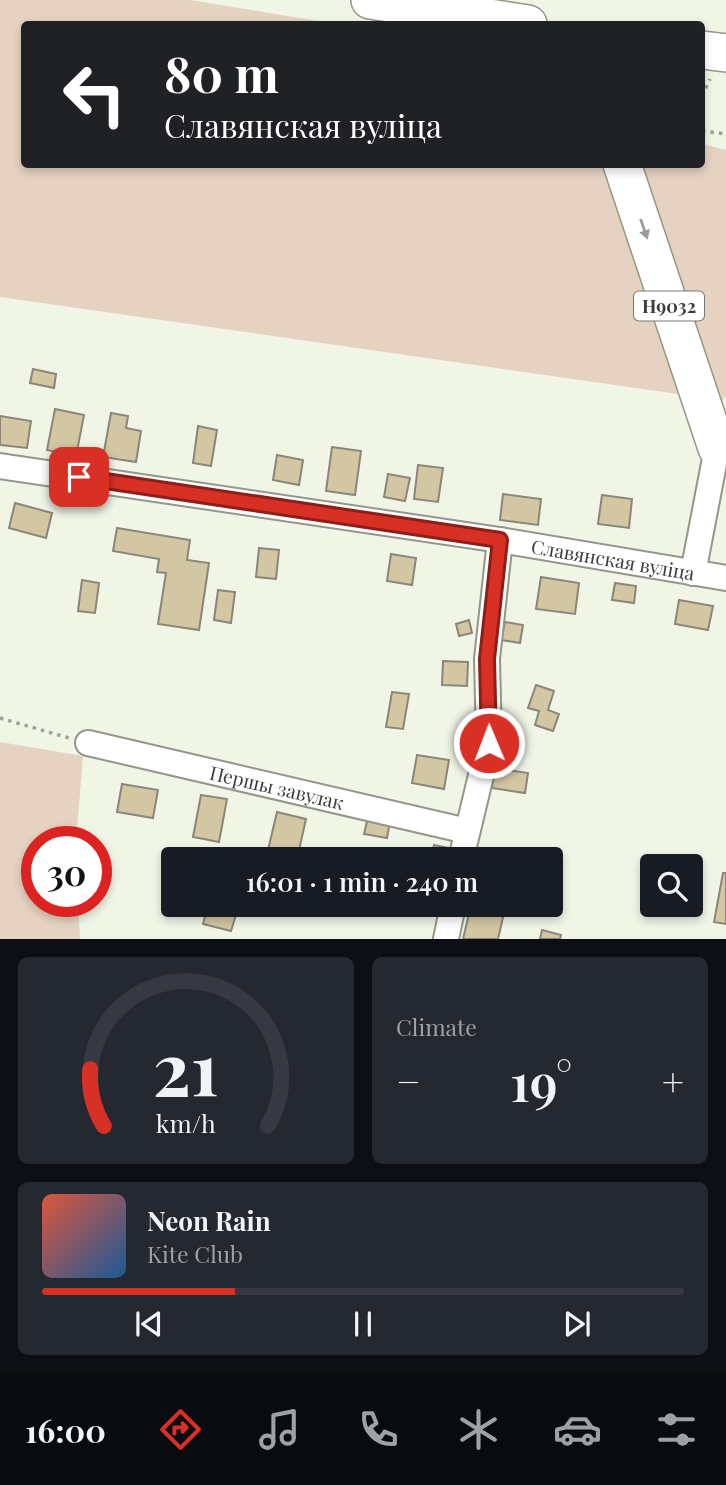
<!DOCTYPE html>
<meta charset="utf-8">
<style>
:root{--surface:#171b24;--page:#242831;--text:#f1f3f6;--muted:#9ea1a6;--line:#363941;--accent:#d93025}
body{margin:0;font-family:"Playfair Display",serif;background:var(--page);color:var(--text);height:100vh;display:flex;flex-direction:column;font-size:26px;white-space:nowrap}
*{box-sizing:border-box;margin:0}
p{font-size:23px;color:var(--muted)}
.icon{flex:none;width:38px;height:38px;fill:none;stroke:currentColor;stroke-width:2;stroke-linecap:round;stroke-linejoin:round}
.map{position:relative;height:939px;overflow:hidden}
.drawer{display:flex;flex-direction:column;gap:18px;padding:18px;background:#0d0f14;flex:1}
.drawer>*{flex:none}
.banner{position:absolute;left:21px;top:21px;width:684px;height:147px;border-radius:7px;box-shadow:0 4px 10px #0003;background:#202124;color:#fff;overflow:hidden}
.tools{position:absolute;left:640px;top:854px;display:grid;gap:14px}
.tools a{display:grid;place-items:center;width:63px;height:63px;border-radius:7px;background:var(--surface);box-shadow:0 4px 10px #0003;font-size:35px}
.speed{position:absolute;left:21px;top:826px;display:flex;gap:14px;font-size:35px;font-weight:700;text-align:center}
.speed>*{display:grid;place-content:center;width:91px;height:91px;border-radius:50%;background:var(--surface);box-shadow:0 4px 10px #0003;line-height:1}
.speed .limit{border:10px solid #d22;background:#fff;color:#111}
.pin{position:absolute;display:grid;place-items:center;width:60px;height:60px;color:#fff;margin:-30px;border-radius:14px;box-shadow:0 4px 10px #0006}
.me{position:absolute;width:77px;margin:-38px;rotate:359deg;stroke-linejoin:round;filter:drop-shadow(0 0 5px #0008)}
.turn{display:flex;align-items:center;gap:24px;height:147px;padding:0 28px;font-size:32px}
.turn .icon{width:91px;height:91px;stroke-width:2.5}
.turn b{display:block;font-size:49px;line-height:60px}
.big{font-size:52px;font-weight:600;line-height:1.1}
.drawer .card{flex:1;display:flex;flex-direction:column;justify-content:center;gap:10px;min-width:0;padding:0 24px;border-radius:10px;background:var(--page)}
.drawer .dial{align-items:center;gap:0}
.dial svg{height:182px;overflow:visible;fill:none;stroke:var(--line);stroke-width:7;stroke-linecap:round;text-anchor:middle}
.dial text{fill:var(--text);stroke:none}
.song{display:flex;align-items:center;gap:21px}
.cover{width:84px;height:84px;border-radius:10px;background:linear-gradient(135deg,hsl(10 70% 55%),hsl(210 70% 35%))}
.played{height:7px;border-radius:4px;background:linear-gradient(90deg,var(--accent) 30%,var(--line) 30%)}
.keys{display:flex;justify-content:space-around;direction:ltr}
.heat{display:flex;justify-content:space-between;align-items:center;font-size:38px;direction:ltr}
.drawer .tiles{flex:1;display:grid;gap:18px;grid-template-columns:1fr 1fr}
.card:last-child{grid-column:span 2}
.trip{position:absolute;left:161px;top:847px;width:402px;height:70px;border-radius:7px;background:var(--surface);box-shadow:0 4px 10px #0003;font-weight:600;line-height:70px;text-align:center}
.dock{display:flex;height:112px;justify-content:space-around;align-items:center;background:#090b0e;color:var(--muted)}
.dock .icon{width:49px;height:49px}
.dock .on{color:var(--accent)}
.dock b{font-size:32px;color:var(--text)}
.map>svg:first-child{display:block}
</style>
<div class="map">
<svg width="726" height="939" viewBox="0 0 726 939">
<rect width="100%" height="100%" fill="#f0f5e6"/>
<path fill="#e6d2c1" d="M0,0H190L338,24H24V164L611,165L685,395L0,297Z
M702,144L726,150V396L719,405L639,165L702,164Z
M0,742L83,756L76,842H37V901H78L80,939H0Z"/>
<path fill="#d2c6a3" stroke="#8a8679" stroke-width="2" d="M33,369L56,374L54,388L30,383Z
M55,409L84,415L76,456L47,450Z
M111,413L128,416L126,428L141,431L136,462L103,457Z
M0,416L31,421L27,448L0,445Z
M198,426L217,430L211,466L193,463Z
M332,447L361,451L355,495L326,491Z
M277,455L303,460L299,485L273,480Z
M418,465L443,468L438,502L414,499Z
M388,474L410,478L405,501L384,497Z
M503,494L541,499L538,525L500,520Z
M602,495L632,499L629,528L598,524Z
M15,503L52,513L46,538L9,528Z
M117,528L190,540L187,560L209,563L199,630L158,624L166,573L157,572L159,559L113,551Z
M259,548L279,550L276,579L256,577Z
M391,554L416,558L412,585L387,581Z
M541,577L579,583L575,614L536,609Z
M82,580L99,583L95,613L78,611Z
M615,583L636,586L634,603L612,600Z
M218,590L235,592L231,623L214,620Z
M679,600L713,606L708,630L675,624Z
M469,620L472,633L459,636L456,624Z
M505,622L523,625L520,643L501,640Z
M443,661L468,662L467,686L442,685Z
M536,685L554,691L548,710L559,714L553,731L535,725L539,711L528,708Z
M392,692L409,694L403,729L386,727Z
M417,755L449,760L444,789L412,783Z
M495,768L528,773L525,793L492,788Z
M122,784L158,790L153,818L117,812Z
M201,795L227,799L219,842L193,837Z
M277,812L306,819L297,859L267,854Z
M368,817L390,821L387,838L364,834Z
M434,845L454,849L452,859H431Z
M483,849L508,855L507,859H480Z
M723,873H726V924L714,922Z
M208,905H239L231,931L203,924Z
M386,905H414L412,912Z
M471,905L504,913L498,939H463Z
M542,930L561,935L560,939H540Z"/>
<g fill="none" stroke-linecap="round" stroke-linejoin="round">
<defs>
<g id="minor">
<path id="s1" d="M0,466L500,540L726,578"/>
<path d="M693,573L717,448H726"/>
<path id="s2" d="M88,743L467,831"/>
<path d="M461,859L489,742L487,659L500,540"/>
<path d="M446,939L453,905"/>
</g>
<path id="highway" d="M370,0L528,24
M702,50L726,53
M622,164L717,448"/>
</defs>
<use href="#minor" stroke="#929789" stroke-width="28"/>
<use href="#highway" stroke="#929789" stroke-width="40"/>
<path stroke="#9fa398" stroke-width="3.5" stroke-dasharray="3.5 5" stroke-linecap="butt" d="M702,96L710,79
M702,131L726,134
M0,718L69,738"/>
<use href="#minor" stroke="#fff" stroke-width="24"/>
<use href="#highway" stroke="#fff" stroke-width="37"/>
</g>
<defs><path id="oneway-solid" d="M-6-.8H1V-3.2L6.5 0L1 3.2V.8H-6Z" transform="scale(1.75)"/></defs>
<use fill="#9d9e9c" href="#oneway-solid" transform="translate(644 229) rotate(71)"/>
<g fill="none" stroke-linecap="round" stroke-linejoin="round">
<defs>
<path id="route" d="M79,477L500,540L487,659L489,743"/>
</defs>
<use href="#route" stroke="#8d1f18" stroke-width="18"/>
<use href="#route" stroke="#d93025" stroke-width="12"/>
</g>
<g text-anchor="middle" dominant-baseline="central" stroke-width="5" stroke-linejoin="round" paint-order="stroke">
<rect fill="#fff" stroke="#767774" stroke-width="2" x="634" y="291.5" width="70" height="29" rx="5"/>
<g font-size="18" font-weight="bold" fill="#3b3d38">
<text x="669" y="306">Н9032</text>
</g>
<g font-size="19" fill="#3b3d38" stroke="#fff">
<text stroke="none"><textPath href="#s1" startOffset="620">Славянская вуліца</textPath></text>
<text stroke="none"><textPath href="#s2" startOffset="194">Першы завулак</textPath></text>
</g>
</g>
</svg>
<div class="tools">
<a><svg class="icon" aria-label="search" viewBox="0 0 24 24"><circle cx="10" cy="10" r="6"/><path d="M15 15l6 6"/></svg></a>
</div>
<div class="speed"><div class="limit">30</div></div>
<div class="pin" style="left:79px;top:477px;background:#d93025"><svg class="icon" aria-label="arrive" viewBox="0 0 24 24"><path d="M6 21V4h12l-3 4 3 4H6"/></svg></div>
<svg class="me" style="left:489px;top:743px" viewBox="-20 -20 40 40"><circle r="17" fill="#d93025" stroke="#fff" stroke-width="3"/><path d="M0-11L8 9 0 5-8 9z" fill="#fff"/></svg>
<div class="trip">16:01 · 1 min · 240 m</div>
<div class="banner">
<div class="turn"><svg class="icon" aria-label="left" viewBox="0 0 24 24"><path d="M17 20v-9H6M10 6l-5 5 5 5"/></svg><div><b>80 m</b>Славянская вуліца</div></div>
</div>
</div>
<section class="drawer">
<div class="tiles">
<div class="card dial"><svg viewBox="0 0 100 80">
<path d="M14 69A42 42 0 1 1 86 69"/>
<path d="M14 69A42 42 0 0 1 8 44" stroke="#d93025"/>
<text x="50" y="56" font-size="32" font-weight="700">21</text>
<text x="50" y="72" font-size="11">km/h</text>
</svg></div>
<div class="card"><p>Climate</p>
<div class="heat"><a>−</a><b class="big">19°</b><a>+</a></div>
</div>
<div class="card">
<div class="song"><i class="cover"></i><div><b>Neon Rain</b><p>Kite Club</p></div></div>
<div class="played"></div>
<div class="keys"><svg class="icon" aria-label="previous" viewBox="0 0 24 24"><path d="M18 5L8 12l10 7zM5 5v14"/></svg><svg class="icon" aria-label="pause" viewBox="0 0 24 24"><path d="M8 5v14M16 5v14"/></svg><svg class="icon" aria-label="next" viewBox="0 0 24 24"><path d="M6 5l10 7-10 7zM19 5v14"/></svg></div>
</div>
</div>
</section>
<nav class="dock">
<b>16:00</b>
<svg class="icon on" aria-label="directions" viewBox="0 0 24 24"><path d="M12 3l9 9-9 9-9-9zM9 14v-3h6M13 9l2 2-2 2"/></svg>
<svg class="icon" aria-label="music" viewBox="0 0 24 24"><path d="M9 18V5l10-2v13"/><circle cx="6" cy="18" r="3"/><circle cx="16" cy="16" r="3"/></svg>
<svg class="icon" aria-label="phone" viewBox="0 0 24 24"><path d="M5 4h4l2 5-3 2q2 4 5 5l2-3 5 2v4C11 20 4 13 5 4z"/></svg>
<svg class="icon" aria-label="climate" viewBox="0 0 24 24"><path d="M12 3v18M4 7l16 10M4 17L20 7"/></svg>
<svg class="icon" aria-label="car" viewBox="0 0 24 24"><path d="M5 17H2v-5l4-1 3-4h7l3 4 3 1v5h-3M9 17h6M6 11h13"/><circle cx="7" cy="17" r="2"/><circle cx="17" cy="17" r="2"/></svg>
<svg class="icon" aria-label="filters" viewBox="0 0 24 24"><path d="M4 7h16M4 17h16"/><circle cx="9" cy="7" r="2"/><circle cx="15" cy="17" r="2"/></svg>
</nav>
